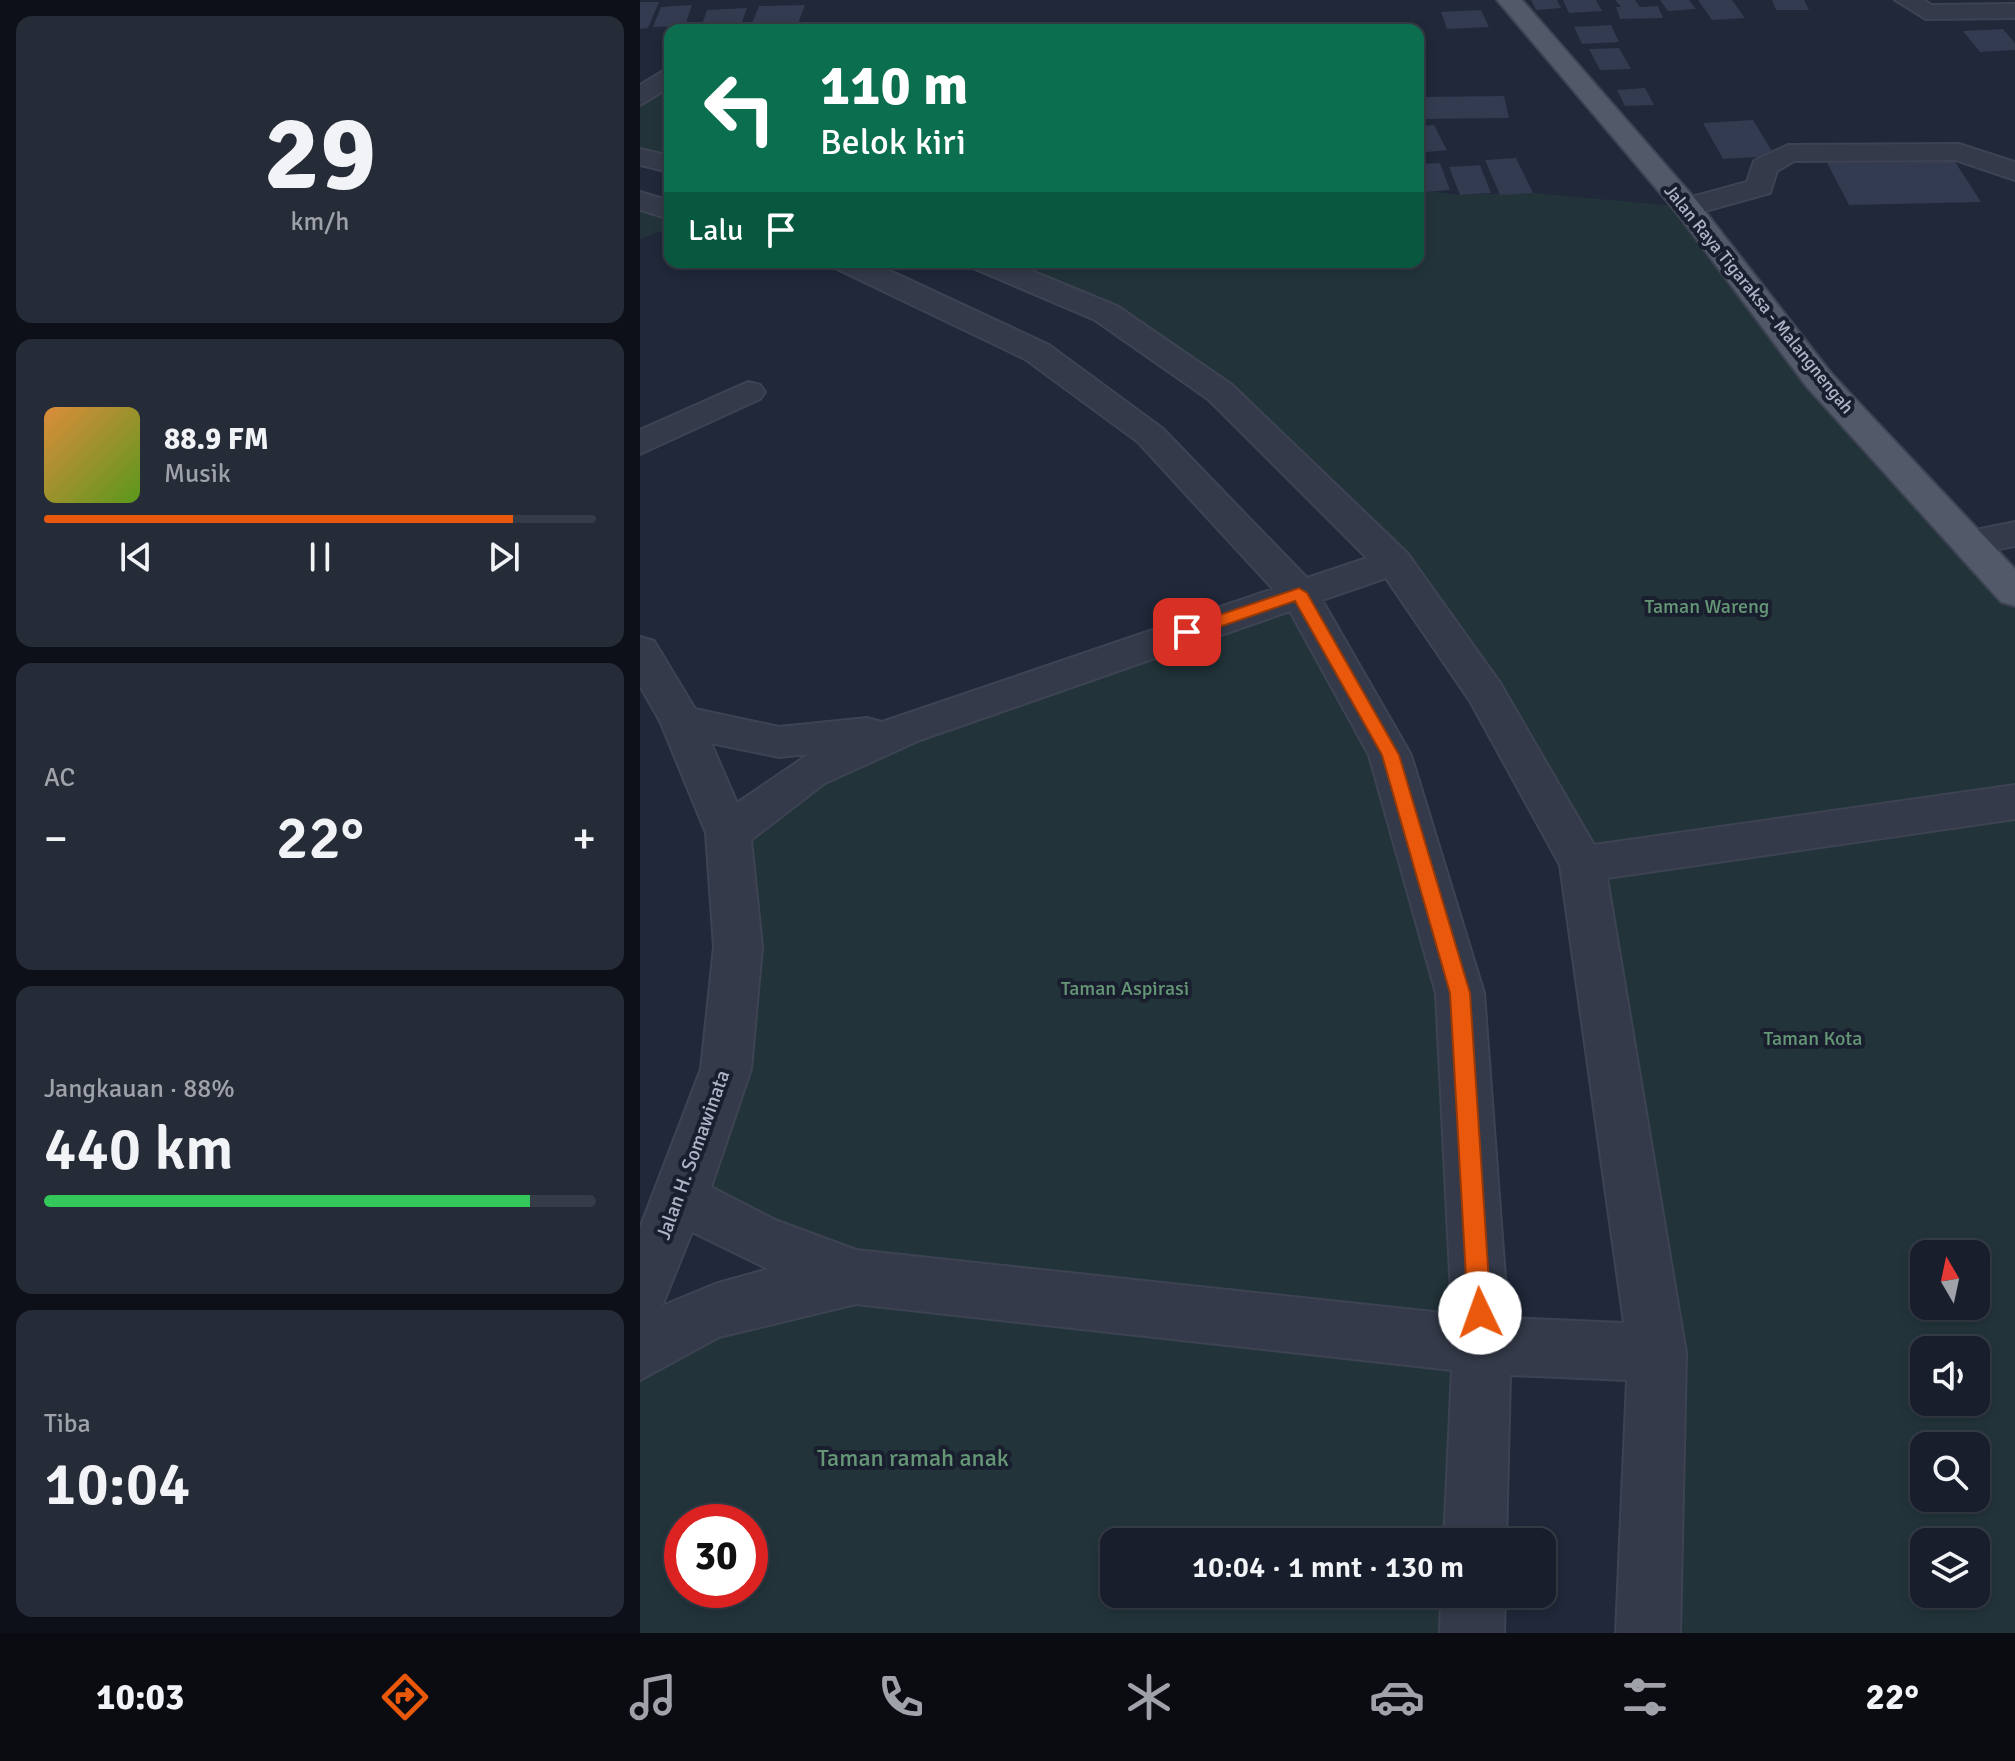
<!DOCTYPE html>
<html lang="id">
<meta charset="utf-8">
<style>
:root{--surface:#181e2b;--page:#252b37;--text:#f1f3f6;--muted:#9fa2a9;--line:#363c47;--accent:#ea580c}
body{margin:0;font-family:Signika,sans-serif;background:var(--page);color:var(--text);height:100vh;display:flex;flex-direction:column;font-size:30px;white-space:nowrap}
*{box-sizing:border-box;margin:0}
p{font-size:26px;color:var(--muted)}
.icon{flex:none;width:44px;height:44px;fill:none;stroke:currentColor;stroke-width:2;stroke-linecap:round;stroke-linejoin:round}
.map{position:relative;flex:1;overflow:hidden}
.details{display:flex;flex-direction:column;gap:16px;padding:16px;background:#0d1018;width:640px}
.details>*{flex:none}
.top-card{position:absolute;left:24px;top:24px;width:760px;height:244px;border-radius:16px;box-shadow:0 4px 12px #0003,0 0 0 2px var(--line);background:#0b6e4f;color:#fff;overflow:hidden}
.needle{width:52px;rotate:351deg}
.controls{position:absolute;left:1270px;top:1240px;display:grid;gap:16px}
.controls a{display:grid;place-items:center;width:80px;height:80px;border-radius:16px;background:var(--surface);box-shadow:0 4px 12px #0003,0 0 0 2px var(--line);font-size:40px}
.speed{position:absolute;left:24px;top:1504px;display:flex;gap:16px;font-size:40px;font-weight:700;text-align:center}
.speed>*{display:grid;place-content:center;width:104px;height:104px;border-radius:50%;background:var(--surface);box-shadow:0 4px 12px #0003,0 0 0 2px var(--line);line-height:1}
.speed .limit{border:12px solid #d22;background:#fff;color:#111}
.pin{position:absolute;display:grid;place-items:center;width:68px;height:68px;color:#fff;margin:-34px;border-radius:16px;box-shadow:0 4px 12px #0006}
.me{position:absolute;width:88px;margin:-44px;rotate:357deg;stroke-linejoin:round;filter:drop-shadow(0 0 6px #0008)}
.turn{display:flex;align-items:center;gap:28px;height:168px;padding:0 24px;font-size:36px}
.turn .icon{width:104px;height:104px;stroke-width:2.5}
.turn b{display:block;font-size:56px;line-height:68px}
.then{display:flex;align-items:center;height:76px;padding:0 24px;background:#0003;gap:16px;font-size:30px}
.big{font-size:60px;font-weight:600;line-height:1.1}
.details .card{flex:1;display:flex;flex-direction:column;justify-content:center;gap:12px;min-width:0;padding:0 28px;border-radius:16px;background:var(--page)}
.details .dial{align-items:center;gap:0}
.dial b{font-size:104px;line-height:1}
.song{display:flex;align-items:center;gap:24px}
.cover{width:96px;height:96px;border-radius:12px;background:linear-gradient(135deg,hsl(30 70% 55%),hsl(90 70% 35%))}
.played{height:8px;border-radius:4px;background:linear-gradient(90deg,var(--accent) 85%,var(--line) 85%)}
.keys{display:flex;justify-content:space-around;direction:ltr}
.heat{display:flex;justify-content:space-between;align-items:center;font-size:44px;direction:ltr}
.charge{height:12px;border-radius:6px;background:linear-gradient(90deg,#34c759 88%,var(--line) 0)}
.trip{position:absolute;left:460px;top:1528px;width:456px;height:80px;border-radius:16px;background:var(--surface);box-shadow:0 4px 12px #0003,0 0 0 2px var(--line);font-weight:600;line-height:80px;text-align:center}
.menu{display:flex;height:128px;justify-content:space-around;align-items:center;background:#0a0c11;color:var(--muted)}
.menu .icon{width:56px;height:56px}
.menu .on{color:var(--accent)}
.menu b{font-size:36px;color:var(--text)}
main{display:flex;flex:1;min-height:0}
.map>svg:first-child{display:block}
</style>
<main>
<section class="details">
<div class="card dial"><b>29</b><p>km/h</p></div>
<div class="card">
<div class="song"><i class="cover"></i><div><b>88.9 FM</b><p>Musik</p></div></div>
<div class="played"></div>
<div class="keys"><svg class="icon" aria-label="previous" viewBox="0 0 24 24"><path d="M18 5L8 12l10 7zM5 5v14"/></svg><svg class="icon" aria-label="pause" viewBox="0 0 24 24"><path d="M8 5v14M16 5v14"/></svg><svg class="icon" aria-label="next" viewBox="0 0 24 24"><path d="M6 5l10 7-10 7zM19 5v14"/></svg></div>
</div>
<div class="card"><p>AC</p>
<div class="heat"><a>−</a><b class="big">22°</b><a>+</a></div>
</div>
<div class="card"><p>Jangkauan · 88%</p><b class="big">440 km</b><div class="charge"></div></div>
<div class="card"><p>Tiba</p><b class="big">10:04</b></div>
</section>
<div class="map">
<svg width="1375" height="1633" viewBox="0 0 1375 1633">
<rect width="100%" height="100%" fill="#202839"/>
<path fill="#22343a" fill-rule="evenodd" d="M30,84V164L0,157V106Z
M778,190L820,195L893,193L1047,207L1375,594V1633H1008L1017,1353L942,864L754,562L580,392L466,313L344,262H778ZM1284,1254H1336V1306H1284ZM1284,1350H1336V1402H1284ZM1284,1446H1336V1498H1284ZM1284,1542H1336V1594H1284Z
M0,201L30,210V228L0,239Z
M659,593L750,755L820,993L835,1542H474V1594H833L832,1633H0V1352L214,1277L40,1198L82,1079L88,833L170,772ZM42,1522H110V1590H42Z"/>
<path fill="#323b50" d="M891,0H917L921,8L896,10Z
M923,0H956L962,11L929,13Z
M975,0H995L1000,7L1018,6L1023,18L980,19L976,7H981Z
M1020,0H1049L1056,9L1028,11Z
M1058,0H1092L1105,18L1072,20Z
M1132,0H1164L1169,10H1136Z
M0,2H19L8,28L0,29Z
M52,5L45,26L13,27L21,7Z
M165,5L156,29L109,30L119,6Z
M107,8L99,30H60L67,10Z
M841,10L849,27L807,29L801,12Z
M971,25L979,42L942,44L934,27Z
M1363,29L1375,43V50L1340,52L1323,31Z
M979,48L991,69L960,70L949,49Z
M1005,88L1014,105L985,106L977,90Z
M864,96L869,118L778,119V97Z
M1113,120L1135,156L1083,159L1063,123Z
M794,125L807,150L778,153V126Z
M1312,157L1341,202L1209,205L1185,159Z
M876,158L893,193L860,195L845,160Z
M800,163L810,190L786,192L778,164Z
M840,165L851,193L820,195L809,167Z"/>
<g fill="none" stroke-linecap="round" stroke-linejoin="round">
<defs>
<path id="street" d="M1255,0H1284L1291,5L1375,4V18L1286,19Z
M30,67V87L0,105V85Z
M1319,144L1375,162V180L1316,160L1154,161L1137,171L1130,193L1047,216L1037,213L1032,207L1037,201L1107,182L1114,161L1148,145Z
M0,149L30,156V172L0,165Z
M0,192L30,201V219L0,210Z
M191,262H231L409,345L522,428L667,578L727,558L568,399L455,320L333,268L329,262H370L477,306L592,385L767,553L860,683L954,845L1375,785V819L967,878L1046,1353L1040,1633H976L987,1380L870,1375L866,1542H804L812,1370L216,1304L79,1337L0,1380V1228L61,1069L74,947L66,833L20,721L0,686V637L14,641L55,709L139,727L227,718L242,722L633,589L498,442L385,359L195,268ZM746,578L830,701L920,865L984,1323L868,1318L844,993L771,755L682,600ZM650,611L729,755L796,993L812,1314L216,1250L135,1220L71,1187L111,1069L122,947L111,840L185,783L280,740ZM71,743L139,757L169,754L97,803ZM52,1232L128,1269L75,1284L22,1306Z
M108,382L120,385L125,392L120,399L0,454V430Z
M1375,522V546L1329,555L1316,552L1310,543L1316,534Z
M801,1594H865L864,1633H800Z"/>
<path id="primary" d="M857,0H882L1057,201L1191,373L1375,569V606L1361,602L1167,387L1037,213Z"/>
</defs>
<use href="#street" stroke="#3d4353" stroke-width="4"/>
<use href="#primary" stroke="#3d4353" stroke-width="4"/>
<use href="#street" fill="#343a49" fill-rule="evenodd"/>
<use href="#primary" fill="#525969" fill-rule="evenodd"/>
</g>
<path fill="#ea580c" stroke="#983908" stroke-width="2" d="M659,588L667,593L759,755L830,993L851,1313L848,1321L840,1325L832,1321L828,1313L810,993L742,755L655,601L547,638L538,632L541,628Z"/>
<g text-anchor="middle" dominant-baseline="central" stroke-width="8" stroke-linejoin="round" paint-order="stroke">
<g font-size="18" fill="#aeb4c6" stroke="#191f2e">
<text transform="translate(1119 299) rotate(51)">Jalan Raya Tigaraksa - Malangnengah</text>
</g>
<g font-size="20" fill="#659777" stroke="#191f2e">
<text x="1067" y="606">Taman Wareng</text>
<text x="485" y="988">Taman Aspirasi</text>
<text x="1173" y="1038">Taman Kota</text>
</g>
<g font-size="20" fill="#aeb4c6" stroke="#191f2e">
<text transform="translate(53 1155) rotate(-70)">Jalan H. Somawinata</text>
</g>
<g font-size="24" fill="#659777" stroke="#191f2e">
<text x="273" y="1458">Taman ramah anak</text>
</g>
</g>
</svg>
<div class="controls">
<a><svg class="needle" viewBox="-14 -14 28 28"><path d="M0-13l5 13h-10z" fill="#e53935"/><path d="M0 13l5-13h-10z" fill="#9fa2a9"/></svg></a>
<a><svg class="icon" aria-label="sound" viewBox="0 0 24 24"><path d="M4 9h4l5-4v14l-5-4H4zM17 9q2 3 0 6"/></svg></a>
<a><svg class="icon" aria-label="search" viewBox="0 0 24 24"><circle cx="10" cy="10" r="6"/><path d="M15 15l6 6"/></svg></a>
<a><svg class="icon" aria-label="layers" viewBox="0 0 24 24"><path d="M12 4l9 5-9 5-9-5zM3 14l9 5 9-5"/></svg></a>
</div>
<div class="speed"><div class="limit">30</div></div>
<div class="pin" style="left:547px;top:632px;background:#d93025"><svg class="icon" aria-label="arrive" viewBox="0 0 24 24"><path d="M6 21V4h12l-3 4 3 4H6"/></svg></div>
<svg class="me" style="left:840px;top:1313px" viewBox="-20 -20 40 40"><circle r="19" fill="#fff"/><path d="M0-13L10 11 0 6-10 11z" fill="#ea580c"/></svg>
<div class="trip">10:04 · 1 mnt · 130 m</div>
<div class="top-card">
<div class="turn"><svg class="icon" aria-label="left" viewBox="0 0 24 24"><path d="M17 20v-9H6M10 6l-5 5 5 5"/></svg><div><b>110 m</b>Belok kiri</div></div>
<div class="then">Lalu<svg class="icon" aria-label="arrive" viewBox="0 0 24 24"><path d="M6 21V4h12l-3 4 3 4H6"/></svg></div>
</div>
</div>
</main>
<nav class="menu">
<b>10:03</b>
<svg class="icon on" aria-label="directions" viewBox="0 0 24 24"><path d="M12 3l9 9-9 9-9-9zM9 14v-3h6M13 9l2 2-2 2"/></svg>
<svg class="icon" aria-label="music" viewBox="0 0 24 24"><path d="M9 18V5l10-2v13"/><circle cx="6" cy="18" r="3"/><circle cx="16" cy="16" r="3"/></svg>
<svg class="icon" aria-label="phone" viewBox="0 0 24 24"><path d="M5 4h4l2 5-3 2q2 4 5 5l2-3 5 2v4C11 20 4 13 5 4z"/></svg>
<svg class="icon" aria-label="climate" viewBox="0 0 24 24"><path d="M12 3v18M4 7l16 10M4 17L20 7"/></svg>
<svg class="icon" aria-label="car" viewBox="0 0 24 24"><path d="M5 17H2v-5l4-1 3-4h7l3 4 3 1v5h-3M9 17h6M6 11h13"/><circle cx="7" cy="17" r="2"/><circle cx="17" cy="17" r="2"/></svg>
<svg class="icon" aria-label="filters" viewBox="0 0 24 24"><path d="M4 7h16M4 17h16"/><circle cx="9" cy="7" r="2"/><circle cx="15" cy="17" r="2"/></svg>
<b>22°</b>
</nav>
